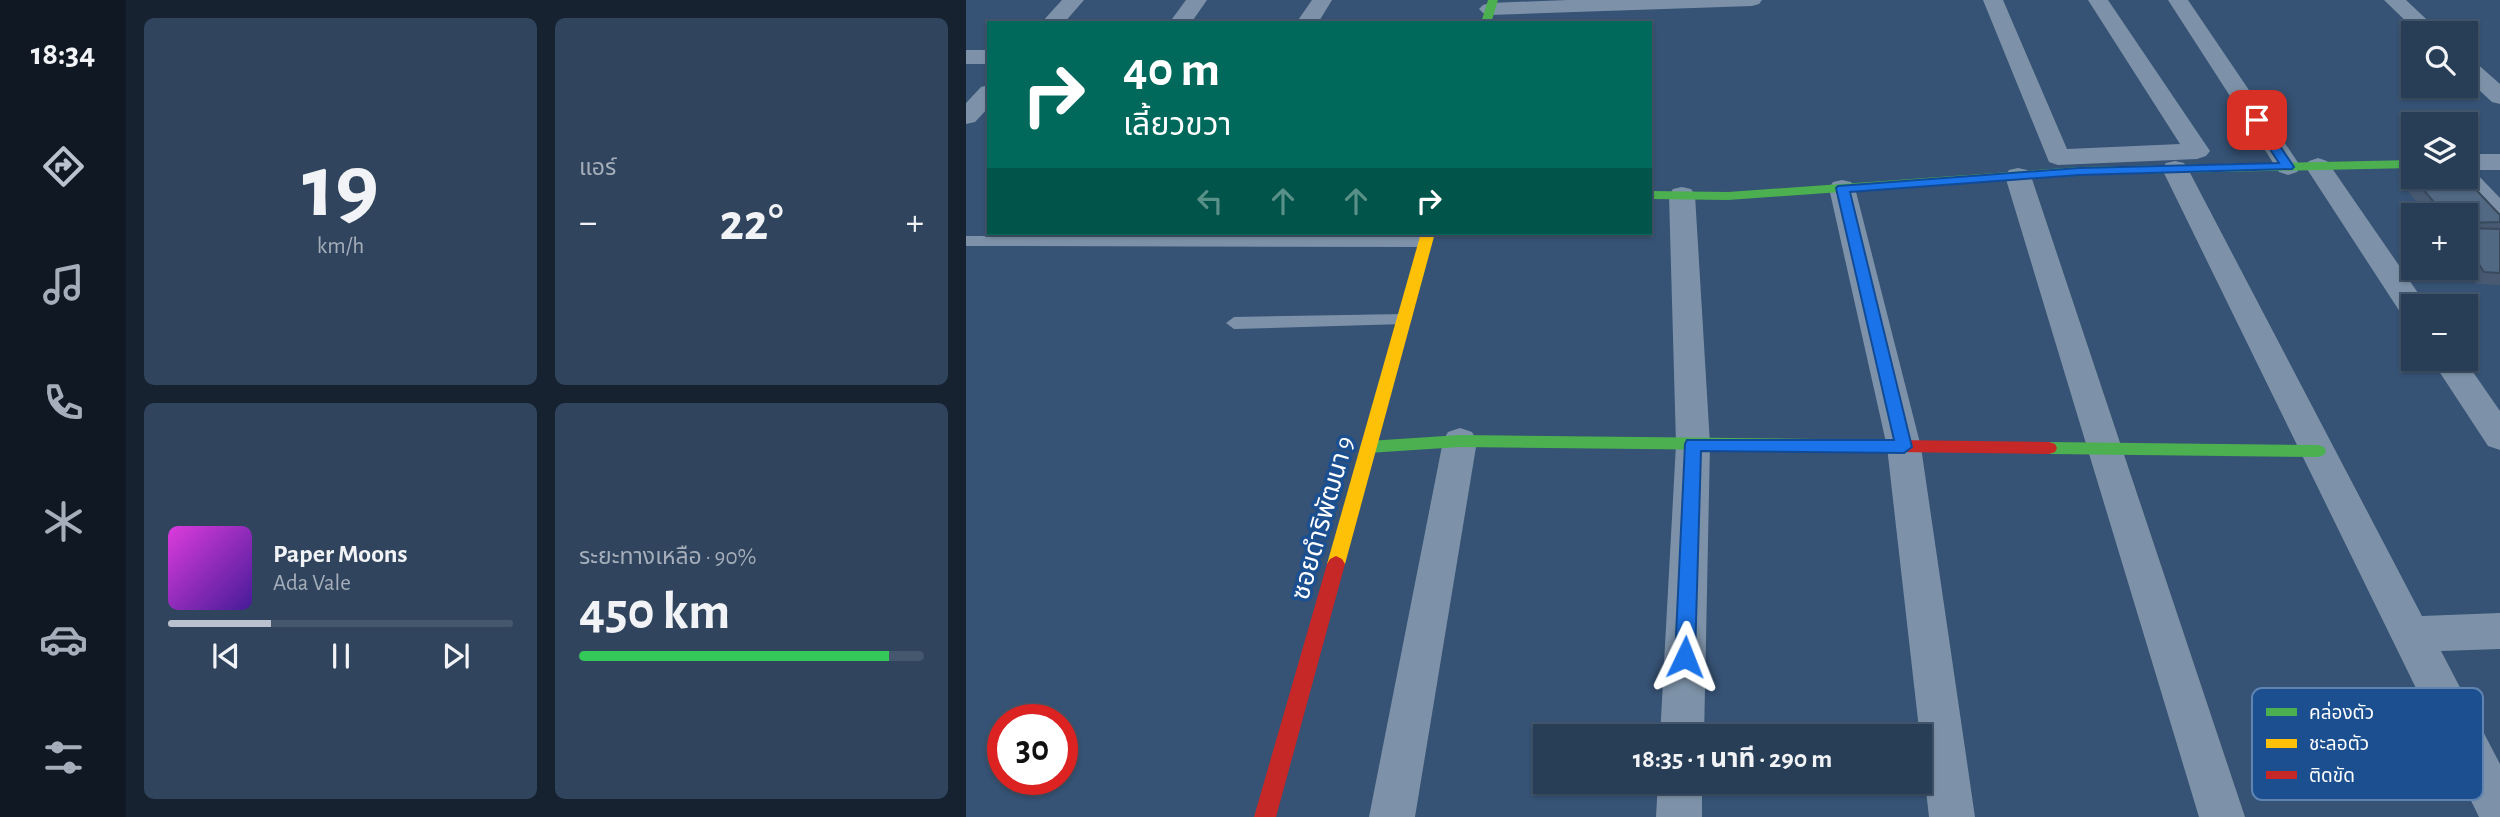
<!DOCTYPE html>
<html lang="th">
<meta charset="utf-8">
<style>
:root{--surface:#283e57;--page:#30455d;--text:#f1f3f6;--muted:#a5aeba;--line:#44576d;--accent:#b9c2ce}
body{margin:0;font-family:"Alegreya Sans","Noto Sans Thai",sans-serif;background:var(--page);color:var(--text);height:100vh;display:flex;flex-direction:column;font-size:26px;white-space:nowrap}
*{box-sizing:border-box;margin:0}
p{font-size:23px;color:var(--muted)}
.icon{flex:none;width:38px;height:38px;fill:none;stroke:currentColor;stroke-width:2;stroke-linecap:round;stroke-linejoin:round}
.map{position:relative;flex:1;overflow:hidden}
.panel{display:flex;flex-direction:column;gap:18px;padding:18px;background:#162230;width:840px}
.panel>*{flex:none}
.top-card{position:absolute;left:21px;top:21px;width:665px;height:214px;border-radius:0px;box-shadow:0 2px 5px #0004,0 0 0 2px var(--line);background:#00695c;color:#fff;overflow:hidden}
.controls{position:absolute;left:1435px;top:21px;display:grid;gap:14px}
.controls a{display:grid;place-items:center;width:77px;height:77px;border-radius:0px;background:var(--surface);box-shadow:0 2px 5px #0004,0 0 0 2px var(--line);font-size:35px}
.speed{position:absolute;left:21px;top:704px;display:flex;gap:14px;font-size:35px;font-weight:700;text-align:center}
.speed>*{display:grid;place-content:center;width:91px;height:91px;border-radius:50%;background:var(--surface);box-shadow:0 2px 5px #0004,0 0 0 2px var(--line);line-height:1}
.speed .limit{border:10px solid #d22;background:#fff;color:#111}
.pin{position:absolute;display:grid;place-items:center;width:60px;height:60px;color:#fff;margin:-30px;border-radius:14px;box-shadow:0 4px 10px #0006}
.me{position:absolute;width:77px;margin:-38px;rotate:2deg;stroke-linejoin:round;filter:drop-shadow(0 0 5px #0008)}
.turn{display:flex;align-items:center;gap:24px;height:147px;padding:0 21px;font-size:32px}
.turn .icon{width:91px;height:91px;stroke-width:2.5}
.turn b{display:block;font-size:49px;line-height:60px}
.lanes{display:flex;align-items:center;height:66px;padding:0 21px;background:#0003;justify-content:center;gap:35px;direction:ltr}
.lanes .off{opacity:.35}
.big{font-size:52px;font-weight:700;line-height:1.1}
.panel .widget{flex:1;display:flex;flex-direction:column;justify-content:center;gap:10px;min-width:0;padding:0 24px;border-radius:10px;background:var(--page)}
.panel .dial{align-items:center;gap:0}
.dial b{font-size:91px;line-height:1}
.song{display:flex;align-items:center;gap:21px}
.cover{width:84px;height:84px;border-radius:10px;background:linear-gradient(135deg,hsl(300 70% 55%),hsl(260 70% 35%))}
.played{height:7px;border-radius:4px;background:linear-gradient(90deg,var(--accent) 30%,var(--line) 30%)}
.keys{display:flex;justify-content:space-around;direction:ltr}
.heat{display:flex;justify-content:space-between;align-items:center;font-size:38px;direction:ltr}
.charge{height:10px;border-radius:5px;background:linear-gradient(90deg,#34c759 90%,var(--line) 0)}
.panel .tiles{flex:1;display:grid;gap:18px;grid-template-columns:repeat(2,1fr)}
.trip{position:absolute;left:567px;top:724px;width:399px;height:70px;border-radius:0px;background:var(--surface);box-shadow:0 2px 5px #0004,0 0 0 2px var(--line);font-weight:700;line-height:70px;text-align:center}
main{display:flex;flex:1;min-height:0}
.tabs{display:flex;flex-direction:column;width:126px;justify-content:space-around;align-items:center;background:#101923;color:var(--muted)}
.tabs .icon{width:49px;height:49px}
.tabs .on{color:var(--accent)}
.tabs b{font-size:32px;color:var(--text)}
.map>svg:first-child{display:block}
</style>
<main>
<nav class="tabs">
<b>18:34</b>
<svg class="icon on" aria-label="directions" viewBox="0 0 24 24"><path d="M12 3l9 9-9 9-9-9zM9 14v-3h6M13 9l2 2-2 2"/></svg>
<svg class="icon" aria-label="music" viewBox="0 0 24 24"><path d="M9 18V5l10-2v13"/><circle cx="6" cy="18" r="3"/><circle cx="16" cy="16" r="3"/></svg>
<svg class="icon" aria-label="phone" viewBox="0 0 24 24"><path d="M5 4h4l2 5-3 2q2 4 5 5l2-3 5 2v4C11 20 4 13 5 4z"/></svg>
<svg class="icon" aria-label="climate" viewBox="0 0 24 24"><path d="M12 3v18M4 7l16 10M4 17L20 7"/></svg>
<svg class="icon" aria-label="car" viewBox="0 0 24 24"><path d="M5 17H2v-5l4-1 3-4h7l3 4 3 1v5h-3M9 17h6M6 11h13"/><circle cx="7" cy="17" r="2"/><circle cx="17" cy="17" r="2"/></svg>
<svg class="icon" aria-label="filters" viewBox="0 0 24 24"><path d="M4 7h16M4 17h16"/><circle cx="9" cy="7" r="2"/><circle cx="15" cy="17" r="2"/></svg>
</nav>
<section class="panel">
<div class="tiles">
<div class="widget dial"><b>19</b><p>km/h</p></div>
<div class="widget"><p>แอร์</p>
<div class="heat"><a>−</a><b class="big">22°</b><a>+</a></div>
</div>
<div class="widget">
<div class="song"><i class="cover"></i><div><b>Paper Moons</b><p>Ada Vale</p></div></div>
<div class="played"></div>
<div class="keys"><svg class="icon" aria-label="previous" viewBox="0 0 24 24"><path d="M18 5L8 12l10 7zM5 5v14"/></svg><svg class="icon" aria-label="pause" viewBox="0 0 24 24"><path d="M8 5v14M16 5v14"/></svg><svg class="icon" aria-label="next" viewBox="0 0 24 24"><path d="M6 5l10 7-10 7zM19 5v14"/></svg></div>
</div>
<div class="widget"><p>ระยะทางเหลือ · 90%</p><b class="big">450 km</b><div class="charge"></div></div>
</div>
</section>
<div class="map">
<svg width="1534" height="817" viewBox="0 0 1534 817">
<rect width="100%" height="100%" fill="#365274"/>
<g fill="none" stroke-linecap="round" stroke-linejoin="round">
<path fill="#7d92a8" fill-rule="evenodd" d="M0,236L459,237L466,242L459,247L0,246Z
M438,314L446,319L438,324L268,329L260,323L268,317Z"/>
<path fill="#7d92a8" fill-rule="evenodd" d="M96,0H118L98,23H75Z
M220,0H241L225,23H203Z
M346,0H366L352,23H330Z
M602,0H796L793,4L786,6L524,15L517,13L513,9L517,5L524,3Z
M1017,0H1037L1101,149L1214,144L1122,0H1142L1244,151L1240,156L1231,159L1092,165L1083,162Z
M1202,0H1222L1335,167L1331,172L1322,175L1313,172Z
M1418,0H1440L1475,33H1452Z
M0,50H23V64H0Z
M1500,59L1508,61L1534,84V104L1526,102L1500,78Z
M23,85V107L9,122L0,124V103L15,87Z
M1500,154H1534V170H1501L1508,171L1534,198V222L1524,220L1486,177H1500Z
M1352,158L1361,161L1461,306H1447V318L1436,315L1339,166L1343,161Z
M1209,161L1218,163L1222,169L1456,616L1534,613V649L1475,651L1534,764V817H1513L1196,169L1200,163Z
M1052,168L1061,170L1065,176L1279,817H1233L1039,176L1043,170Z
M876,180L885,182L889,188L955,447L1009,817H963L921,447L863,188L867,182Z
M716,187L725,189L729,195L744,444L738,737H694L710,444L703,195L707,189Z
M1465,359H1498L1534,411V450L1522,446Z
M494,428L506,432L511,441L449,817H403L477,441L482,432Z
M692,782H736V817H690Z"/>
<path fill="#4caf50" fill-rule="evenodd" d="M522,0H532L525,23H515Z
M1447,160V168L1113,175L762,200L684,199V191L762,192L1113,167Z
M494,435L851,439L857,441L859,445L857,449L851,451L494,447L402,453L396,451L394,447L396,443L402,441Z
M1083,442L1352,445L1358,447L1360,451L1358,455L1352,457L1083,454L1077,452L1075,448L1077,444Z"/>
<path fill="#ffc107" fill-rule="evenodd" d="M455,233H469L379,564L376,569L370,572L364,569L361,564Z"/>
<path fill="#c62828" fill-rule="evenodd" d="M851,439L1083,442L1089,444L1091,448L1089,452L1083,454L851,451L845,449L843,445L845,441Z
M370,556L376,559L379,564L310,817H288L361,564L364,559Z"/>
</g>
<path fill="#475a72" d="M1441,171L1534,215V285L1510,284L1499,268L1500,215H1462L1434,182Z"/>
<path fill="#526984" stroke="#394a5c" stroke-width="2" d="M1441,171H1447V177H1498L1534,215V222L1500,223V215H1479Z
M1500,228L1534,229V273L1518,272L1500,245Z"/>
<path fill="#1a73e8" stroke="#114b97" stroke-width="2" d="M1291,117L1295,118L1328,167L1326,169L1113,175L884,192L946,447L938,453L735,451L729,657L726,663L719,666L712,663L709,657L719,444L721,440H928L870,188L872,186L1113,168L1313,163L1285,120Z"/>
<g text-anchor="middle" dominant-baseline="central" stroke-width="7" stroke-linejoin="round" paint-order="stroke">
<g font-size="26" fill="#fff" stroke="#1b4f8f">
<text transform="translate(357 518) rotate(-74)">ซอยดำริพัฒนา 9</text>
</g>
</g>
<rect x="1286" y="688" width="231" height="112" rx="10" fill="#1b4f8f" stroke="#5f84b1" stroke-width="2"/>
<rect x="1300" y="708" width="31" height="8" fill="#4caf50"/>
<rect x="1300" y="739" width="31" height="9" fill="#ffc107"/>
<rect x="1300" y="771" width="31" height="8" fill="#c62828"/>
<g font-size="19" fill="#fff">
<text x="1343" y="719">คล่องตัว</text>
<text x="1343" y="750">ชะลอตัว</text>
<text x="1343" y="782">ติดขัด</text>
</g>
</svg>
<div class="controls">
<a><svg class="icon" aria-label="search" viewBox="0 0 24 24"><circle cx="10" cy="10" r="6"/><path d="M15 15l6 6"/></svg></a>
<a><svg class="icon" aria-label="layers" viewBox="0 0 24 24"><path d="M12 4l9 5-9 5-9-5zM3 14l9 5 9-5"/></svg></a>
<a>+</a>
<a>−</a>
</div>
<div class="speed"><div class="limit">30</div></div>
<div class="pin" style="left:1291px;top:120px;background:#d93025"><svg class="icon" aria-label="arrive" viewBox="0 0 24 24"><path d="M6 21V4h12l-3 4 3 4H6"/></svg></div>
<svg class="me" style="left:719px;top:657px" viewBox="-20 -20 40 40"><path d="M0-17L14 15 0 8-14 15z" fill="#1a73e8" stroke="#fff" stroke-width="4"/></svg>
<div class="trip">18:35 · 1 นาที · 290 m</div>
<div class="top-card">
<div class="turn"><svg class="icon" aria-label="right" viewBox="0 0 24 24"><path d="M7 20v-9h11M14 6l5 5-5 5"/></svg><div><b>40 m</b>เลี้ยวขวา</div></div>
<div class="lanes"><svg class="icon off" aria-label="left" viewBox="0 0 24 24"><path d="M17 20v-9H6M10 6l-5 5 5 5"/></svg><svg class="icon off" aria-label="ahead" viewBox="0 0 24 24"><path d="M12 20V5M6 11l6-6 6 6"/></svg><svg class="icon off" aria-label="ahead" viewBox="0 0 24 24"><path d="M12 20V5M6 11l6-6 6 6"/></svg><svg class="icon" aria-label="right" viewBox="0 0 24 24"><path d="M7 20v-9h11M14 6l5 5-5 5"/></svg></div>
</div>
</div>
</main>
